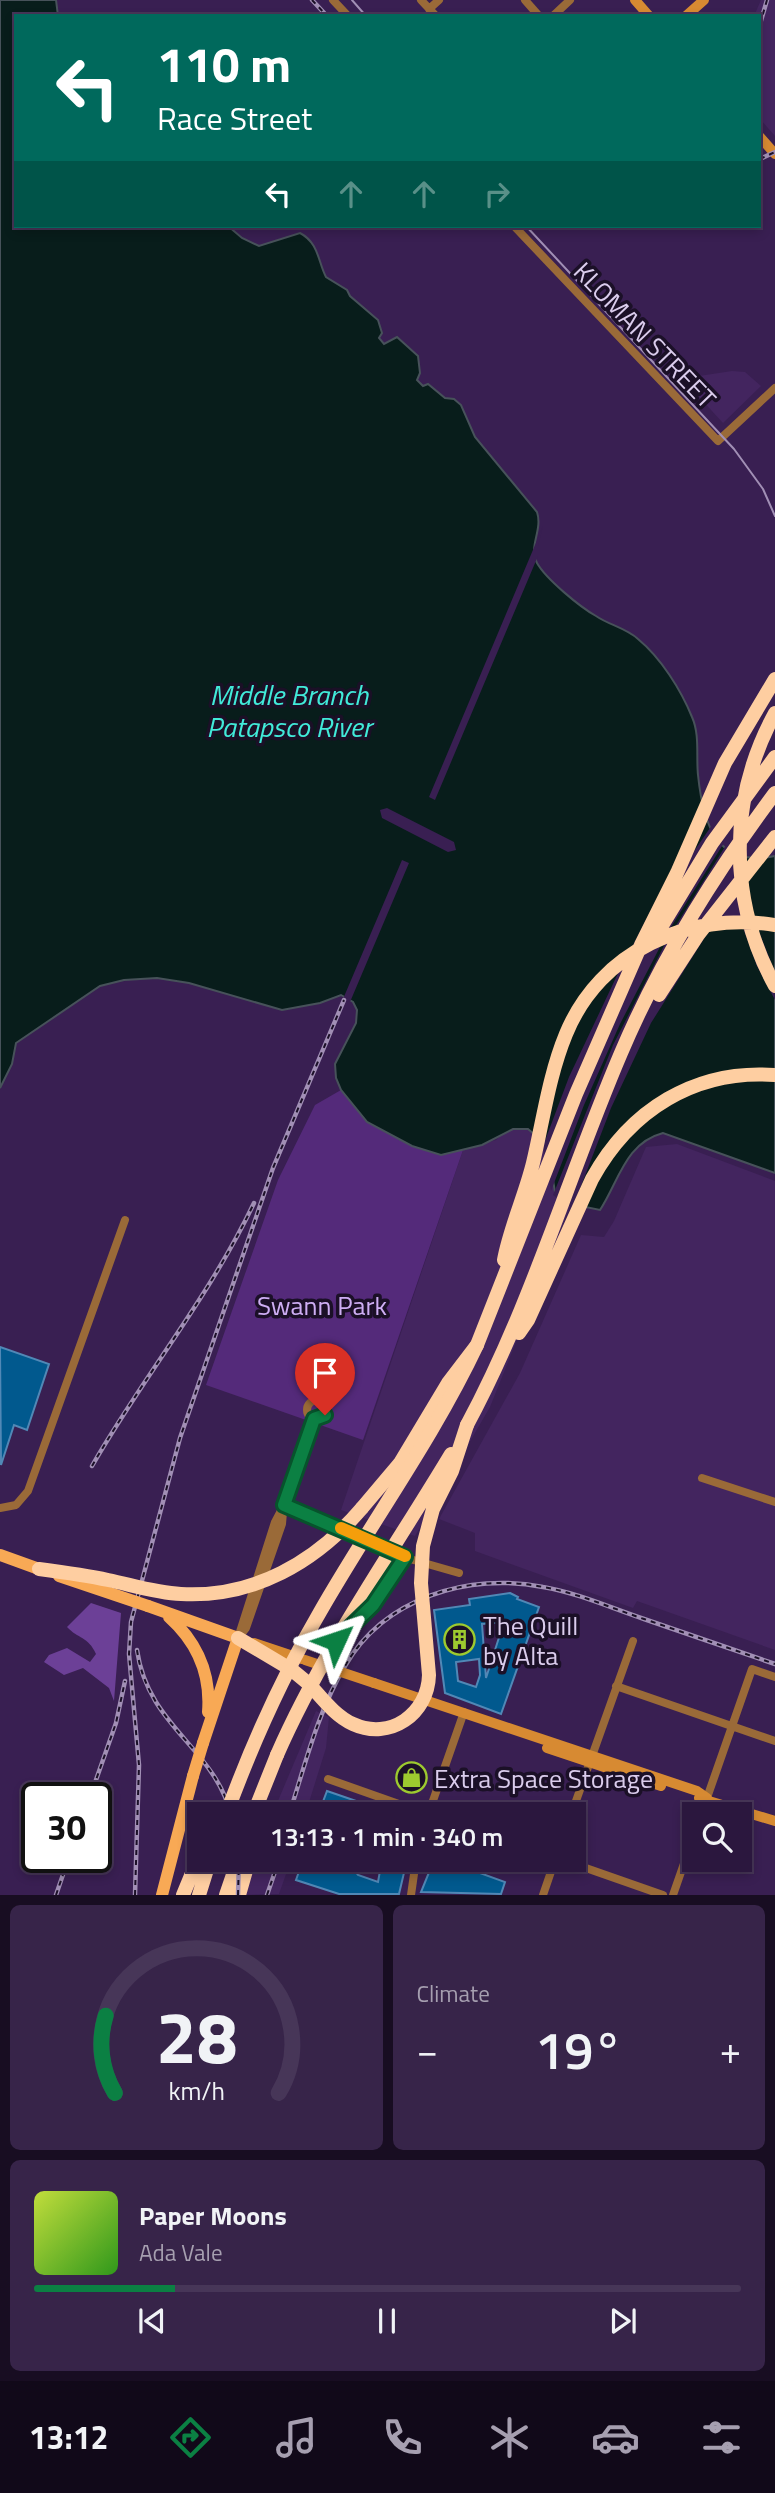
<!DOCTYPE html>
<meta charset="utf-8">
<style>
:root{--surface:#2b173e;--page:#372449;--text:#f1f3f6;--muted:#a69fb0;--line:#473658;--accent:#0b8043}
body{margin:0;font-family:"Titillium Web",sans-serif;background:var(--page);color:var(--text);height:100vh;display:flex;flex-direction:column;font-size:26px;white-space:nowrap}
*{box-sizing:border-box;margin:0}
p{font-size:23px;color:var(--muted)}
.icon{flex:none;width:38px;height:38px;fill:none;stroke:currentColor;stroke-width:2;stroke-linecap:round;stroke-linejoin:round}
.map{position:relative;height:1895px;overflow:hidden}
.drawer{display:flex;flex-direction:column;gap:10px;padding:10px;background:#180d22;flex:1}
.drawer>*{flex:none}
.banner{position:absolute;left:14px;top:14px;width:747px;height:214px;border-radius:0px;box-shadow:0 4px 10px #0003,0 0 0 2px var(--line);background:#00695c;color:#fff;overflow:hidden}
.controls{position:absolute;left:682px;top:1802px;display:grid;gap:14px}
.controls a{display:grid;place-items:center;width:70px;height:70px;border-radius:0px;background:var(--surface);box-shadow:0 4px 10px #0003,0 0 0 2px var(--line);font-size:35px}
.speed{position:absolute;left:21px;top:1782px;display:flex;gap:14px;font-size:35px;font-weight:700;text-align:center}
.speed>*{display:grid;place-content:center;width:91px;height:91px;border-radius:50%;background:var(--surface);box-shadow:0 4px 10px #0003,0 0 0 2px var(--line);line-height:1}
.speed .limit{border:4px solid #111;border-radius:10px;background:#fff;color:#111}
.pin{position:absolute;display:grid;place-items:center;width:60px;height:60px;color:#fff;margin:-72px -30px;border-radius:50% 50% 50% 0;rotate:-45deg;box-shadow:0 0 7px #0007}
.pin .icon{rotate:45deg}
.me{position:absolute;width:77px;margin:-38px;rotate:48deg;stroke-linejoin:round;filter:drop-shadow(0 0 5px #0008)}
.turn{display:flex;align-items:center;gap:24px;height:147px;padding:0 28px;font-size:32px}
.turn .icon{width:91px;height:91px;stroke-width:2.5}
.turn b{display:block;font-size:49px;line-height:60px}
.lanes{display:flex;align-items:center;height:66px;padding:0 28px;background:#0003;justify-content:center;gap:35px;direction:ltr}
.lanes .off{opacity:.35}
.big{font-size:52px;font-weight:600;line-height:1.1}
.drawer .widget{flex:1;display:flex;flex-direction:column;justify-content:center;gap:10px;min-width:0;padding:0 24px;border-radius:10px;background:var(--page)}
.drawer .dial{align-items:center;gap:0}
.dial svg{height:182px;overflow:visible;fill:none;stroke:var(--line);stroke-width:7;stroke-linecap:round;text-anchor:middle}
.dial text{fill:var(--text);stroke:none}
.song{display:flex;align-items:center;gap:21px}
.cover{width:84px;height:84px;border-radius:10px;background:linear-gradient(135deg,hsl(70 70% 55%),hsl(110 70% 35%))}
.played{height:7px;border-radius:4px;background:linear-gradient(90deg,var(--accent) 20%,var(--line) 20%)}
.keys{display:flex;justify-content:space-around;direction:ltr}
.heat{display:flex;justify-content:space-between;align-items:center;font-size:38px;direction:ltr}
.drawer .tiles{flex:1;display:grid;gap:10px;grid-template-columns:1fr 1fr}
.widget:last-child{grid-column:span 2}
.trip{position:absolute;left:187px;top:1802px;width:399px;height:70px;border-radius:0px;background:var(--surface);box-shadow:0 4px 10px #0003,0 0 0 2px var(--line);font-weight:600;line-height:70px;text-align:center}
.menu{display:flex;height:112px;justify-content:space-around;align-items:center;background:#110919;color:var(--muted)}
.menu .icon{width:49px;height:49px}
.menu .on{color:var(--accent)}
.menu b{font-size:32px;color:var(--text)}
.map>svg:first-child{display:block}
</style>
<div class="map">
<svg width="775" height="1895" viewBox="0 0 775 1895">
<rect width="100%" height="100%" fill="#391f52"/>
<path fill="#43255f" d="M761,0H775V136L760,119V16H754Z
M732,371L745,372L761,386L723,423L689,386L699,376Z
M513,1129H528L547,1145L571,1204L490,1407L415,1536L341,1510L463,1150L496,1140L505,1131Z
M677,1144L775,1181V1650L637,1601L633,1608L475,1551V1533L439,1519L520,1373L581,1235L604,1237L614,1221L646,1147Z
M316,1711L329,1717L326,1748L305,1815H272Z
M252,1860H291L279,1894L238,1895Z"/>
<path fill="#542a7a" d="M341,1090L367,1122L412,1145L441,1155L463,1150L363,1440L206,1385L278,1180L315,1105Z"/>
<path fill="#6c4097" d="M91,1603L121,1613L114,1701L109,1688L83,1668L64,1675L44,1662L49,1655L67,1648L90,1662L96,1654C88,1636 78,1639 67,1627Z"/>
<path fill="#081d1b" stroke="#47525a" stroke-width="2" d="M0,0H56L58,16H16V226H228L242,238L259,246L300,233C319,243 318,262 326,277L347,290L350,296L378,320L382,333L379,338L384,344L397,337L418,356L420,373L417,380L423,386L428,384L445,398L454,399L461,405L475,437L537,512C543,530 528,547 537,563C546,579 580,607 596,616C609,625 626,628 638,639C661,658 681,690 692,717C700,735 696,756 698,775C703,824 716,868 775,856V1173L663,1133C625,1143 619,1181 600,1210L571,1204L555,1192L547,1145L528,1129H513L482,1145L441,1155L412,1146L367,1122L341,1090L336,1078L335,1064L356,1023L357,1010L353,1002L341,995L320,1003L282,1010L189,983L157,978L124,980L100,986L16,1043L12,1064L0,1088Z"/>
<path fill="#391f52" d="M543,526L538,546V556L435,800L429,797Z
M705,794L709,809L686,863L712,825L724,843L671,927H675L726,845L748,855L745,859L746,867L757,855L768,853L747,880L754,917L775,920V929L757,927L775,972V1000L757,966L742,925L712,926L651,1023L611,1108L573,1207L569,1206L553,1195L613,1045L668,938L660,947L620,1024L584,1105L551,1191L543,1146L569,1077L621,967L594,993L568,1037L541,1145L534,1139L555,1050L564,1027L582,995L608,966L631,949L676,861Z
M387,808L454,842L456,850L448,852L382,818L380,810Z
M402,860L409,863L350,1002L343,999Z"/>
<path fill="#01598e" stroke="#5188b6" stroke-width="2" fill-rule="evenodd" d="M0,1347L49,1364L27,1430L14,1425L1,1465Z
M510,1593L518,1597L517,1599L539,1607L501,1714L445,1693L434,1610L470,1605L469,1599ZM504,1622L486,1678L482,1624ZM479,1659L480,1675L476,1687L458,1681L456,1662Z
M327,1791L394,1814V1815H318Z
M303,1860H359L355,1871L358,1875L378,1882L382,1860H407L399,1894H339L296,1880Z
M434,1860H444L505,1882L501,1894L421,1892Z"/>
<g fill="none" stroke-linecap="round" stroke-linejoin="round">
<path stroke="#9a6a38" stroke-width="8" d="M333,0L348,16
M421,0L436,16
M525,0L539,16
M429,9L439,0
M553,16L570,0
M514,226L718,441L775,388
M307 1410a10 10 0 1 1 20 0a10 10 0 1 1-20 0Z
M702,1478L775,1502
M284,1505L410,1559L459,1573
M0,1508L16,1505L28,1491L125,1220
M346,1631L373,1605L405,1557
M239,1637L246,1628L282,1524L283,1512
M238,1638L275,1522L284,1505L314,1419
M616,1686L775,1741
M328,1779L430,1815
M428,1815L464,1712
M571,1815L633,1641
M701,1815L752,1669L775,1677
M563,1860L663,1895
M411,1895L416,1860
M543,1895L555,1860
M673,1895L695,1832"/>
<path stroke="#d78a32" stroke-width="10" d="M635,0L649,16
M686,16L704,0
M760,137L775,154
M254,1643L302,1659
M374,1683L697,1791L707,1798
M547,1748L661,1786
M699,1798L775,1821"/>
<path stroke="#f8a955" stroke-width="12" d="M0,1555L39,1569
M148,1606L238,1638L203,1743
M169,1617C198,1643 211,1674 208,1712
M162,1895L193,1776"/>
<path stroke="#fecea1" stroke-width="14" d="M775,713C728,799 728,900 775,986
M655,937L712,843L775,757
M659,995L698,935L775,837
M504,1260C510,1227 525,1196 533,1163C543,1121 549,1075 566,1034C600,951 689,911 775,925
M519,1333L528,1320L592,1179C630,1110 695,1069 775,1075
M467,1425C531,1306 568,1177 621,1053C660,961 715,873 775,793
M362,1508L400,1463L448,1383L477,1345L576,1094L641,945L677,873L725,763L775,679
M238,1638L292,1670L309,1684
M253,1815L277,1755
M183,1895L200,1854
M199,1895L210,1860
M226,1895L238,1860
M239,1895L249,1860"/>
<path stroke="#a18fb5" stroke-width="2" d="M352,0L366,16
M526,226L734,449L763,489L775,516"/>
<defs>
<path id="rail" d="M312,0L327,16
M760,24L767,0
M760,159L775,152
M92,1466C143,1377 210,1296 254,1203
M137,1650C148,1727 215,1748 231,1815
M90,1797L116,1723L125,1681
M289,1815C305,1765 318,1711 345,1666C384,1598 469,1572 543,1587C578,1593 611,1608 644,1619C688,1634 731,1649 775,1664
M56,1895L69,1857
M135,1895L139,1765L129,1654L131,1622L180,1438L273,1168L344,1000
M238,1895L239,1860
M267,1895L279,1860"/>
</defs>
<use href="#rail" stroke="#a18fb5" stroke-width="4.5"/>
<use href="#rail" stroke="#1b1027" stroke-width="2" stroke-dasharray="5" stroke-linecap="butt"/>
<path stroke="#d78a32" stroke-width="10" d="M305,1660L374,1683"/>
<path stroke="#f8a955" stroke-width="12" d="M59,1576L148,1606
M193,1776L203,1743"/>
<path stroke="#fecea1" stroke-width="14" d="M39,1569C62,1572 85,1575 108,1580C132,1585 156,1593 181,1594C254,1598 316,1562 362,1508
M309,1684C322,1698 335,1716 353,1724C390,1741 428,1714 429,1675L421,1583L423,1546L433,1509L452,1471L467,1425
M277,1755C324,1648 391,1554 451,1454
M226,1815C252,1744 282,1677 320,1612C372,1521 432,1440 477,1345"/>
</g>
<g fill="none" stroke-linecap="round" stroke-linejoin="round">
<defs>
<path id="route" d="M325,1415L314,1419L284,1505L405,1557L373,1605L336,1641"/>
</defs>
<use href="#route" stroke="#07532c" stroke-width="18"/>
<use href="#route" stroke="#0b8043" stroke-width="12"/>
<path stroke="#f59e0b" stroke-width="12" d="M341,1528L405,1556"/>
</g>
<defs>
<symbol id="building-ring" viewBox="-11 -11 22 22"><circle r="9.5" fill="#1b1027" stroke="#9dca2f" stroke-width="1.5"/><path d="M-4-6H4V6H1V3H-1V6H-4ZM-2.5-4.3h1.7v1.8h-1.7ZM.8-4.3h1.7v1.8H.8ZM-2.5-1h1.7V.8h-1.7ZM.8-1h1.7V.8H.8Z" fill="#9dca2f"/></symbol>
<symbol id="shop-ring" viewBox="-11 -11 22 22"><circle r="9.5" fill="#1b1027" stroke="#9dca2f" stroke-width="1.5"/><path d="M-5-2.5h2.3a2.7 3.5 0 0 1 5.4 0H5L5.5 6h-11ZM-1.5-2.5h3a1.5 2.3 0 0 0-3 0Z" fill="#9dca2f"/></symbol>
</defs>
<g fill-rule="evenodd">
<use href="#building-ring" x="442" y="1622" width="35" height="35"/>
<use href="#shop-ring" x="394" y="1760" width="35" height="35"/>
</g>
<g text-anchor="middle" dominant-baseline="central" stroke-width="7" stroke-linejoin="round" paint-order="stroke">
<g font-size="26" fill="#daccec" stroke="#1b1027">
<text transform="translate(645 335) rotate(46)">KLOMAN STREET</text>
</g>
<g font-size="26" fill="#ceaef4" stroke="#1b1027">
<text x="322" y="1305">Swann Park</text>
</g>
<g font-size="26" fill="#daccec" stroke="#1b1027" text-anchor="start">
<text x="483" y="1625">The Quill<tspan x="483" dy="30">by Alta</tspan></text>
<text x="434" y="1778">Extra Space Storage</text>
</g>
<g font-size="28" font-style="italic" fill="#41ead9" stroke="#1b1027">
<text x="289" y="694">Middle Branch<tspan x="289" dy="32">Patapsco River</tspan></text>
</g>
</g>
</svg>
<div class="controls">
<a><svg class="icon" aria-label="search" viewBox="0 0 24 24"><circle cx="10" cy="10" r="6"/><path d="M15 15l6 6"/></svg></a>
</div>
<div class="speed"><div class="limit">30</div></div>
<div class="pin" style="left:325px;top:1415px;background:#d93025"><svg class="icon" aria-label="arrive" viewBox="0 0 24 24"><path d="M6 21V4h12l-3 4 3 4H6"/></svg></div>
<svg class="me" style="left:336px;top:1641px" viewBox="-20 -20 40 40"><path d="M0-17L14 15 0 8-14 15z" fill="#0b8043" stroke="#fff" stroke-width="4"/></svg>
<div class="trip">13:13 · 1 min · 340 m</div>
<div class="banner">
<div class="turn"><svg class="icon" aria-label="left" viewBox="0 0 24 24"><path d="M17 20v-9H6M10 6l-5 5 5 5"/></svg><div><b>110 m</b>Race Street</div></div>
<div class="lanes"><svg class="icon" aria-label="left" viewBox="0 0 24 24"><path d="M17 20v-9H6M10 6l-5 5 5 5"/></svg><svg class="icon off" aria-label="ahead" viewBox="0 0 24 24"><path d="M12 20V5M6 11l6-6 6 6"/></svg><svg class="icon off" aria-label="ahead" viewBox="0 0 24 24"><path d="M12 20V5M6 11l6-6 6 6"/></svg><svg class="icon off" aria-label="right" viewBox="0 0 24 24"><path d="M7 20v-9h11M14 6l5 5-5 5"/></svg></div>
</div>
</div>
<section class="drawer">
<div class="tiles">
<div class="widget dial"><svg viewBox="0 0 100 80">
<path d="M14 69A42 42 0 1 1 86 69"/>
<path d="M14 69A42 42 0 0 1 10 35" stroke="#0b8043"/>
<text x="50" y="56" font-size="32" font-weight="700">28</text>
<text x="50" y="72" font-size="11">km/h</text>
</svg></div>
<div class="widget"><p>Climate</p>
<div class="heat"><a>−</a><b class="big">19°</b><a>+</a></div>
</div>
<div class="widget">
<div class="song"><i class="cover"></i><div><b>Paper Moons</b><p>Ada Vale</p></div></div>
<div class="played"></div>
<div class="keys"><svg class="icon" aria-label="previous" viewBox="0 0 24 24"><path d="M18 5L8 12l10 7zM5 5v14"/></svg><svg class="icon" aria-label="pause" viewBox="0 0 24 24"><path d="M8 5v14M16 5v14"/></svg><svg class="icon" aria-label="next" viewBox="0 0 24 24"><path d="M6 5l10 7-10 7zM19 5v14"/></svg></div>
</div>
</div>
</section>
<nav class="menu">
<b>13:12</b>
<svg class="icon on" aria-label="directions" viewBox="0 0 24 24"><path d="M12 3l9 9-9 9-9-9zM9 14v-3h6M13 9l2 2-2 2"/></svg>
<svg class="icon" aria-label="music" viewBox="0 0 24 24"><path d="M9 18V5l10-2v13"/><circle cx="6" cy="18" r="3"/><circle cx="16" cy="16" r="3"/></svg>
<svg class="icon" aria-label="phone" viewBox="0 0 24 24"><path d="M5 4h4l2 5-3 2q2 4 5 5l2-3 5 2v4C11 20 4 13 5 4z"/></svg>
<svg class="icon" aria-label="climate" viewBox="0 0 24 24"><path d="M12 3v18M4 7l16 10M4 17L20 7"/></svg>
<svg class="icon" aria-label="car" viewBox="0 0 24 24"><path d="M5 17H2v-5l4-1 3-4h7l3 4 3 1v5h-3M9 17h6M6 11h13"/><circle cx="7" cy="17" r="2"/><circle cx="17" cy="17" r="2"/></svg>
<svg class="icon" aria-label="filters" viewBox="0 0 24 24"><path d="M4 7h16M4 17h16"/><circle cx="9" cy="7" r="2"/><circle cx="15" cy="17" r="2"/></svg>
</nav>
